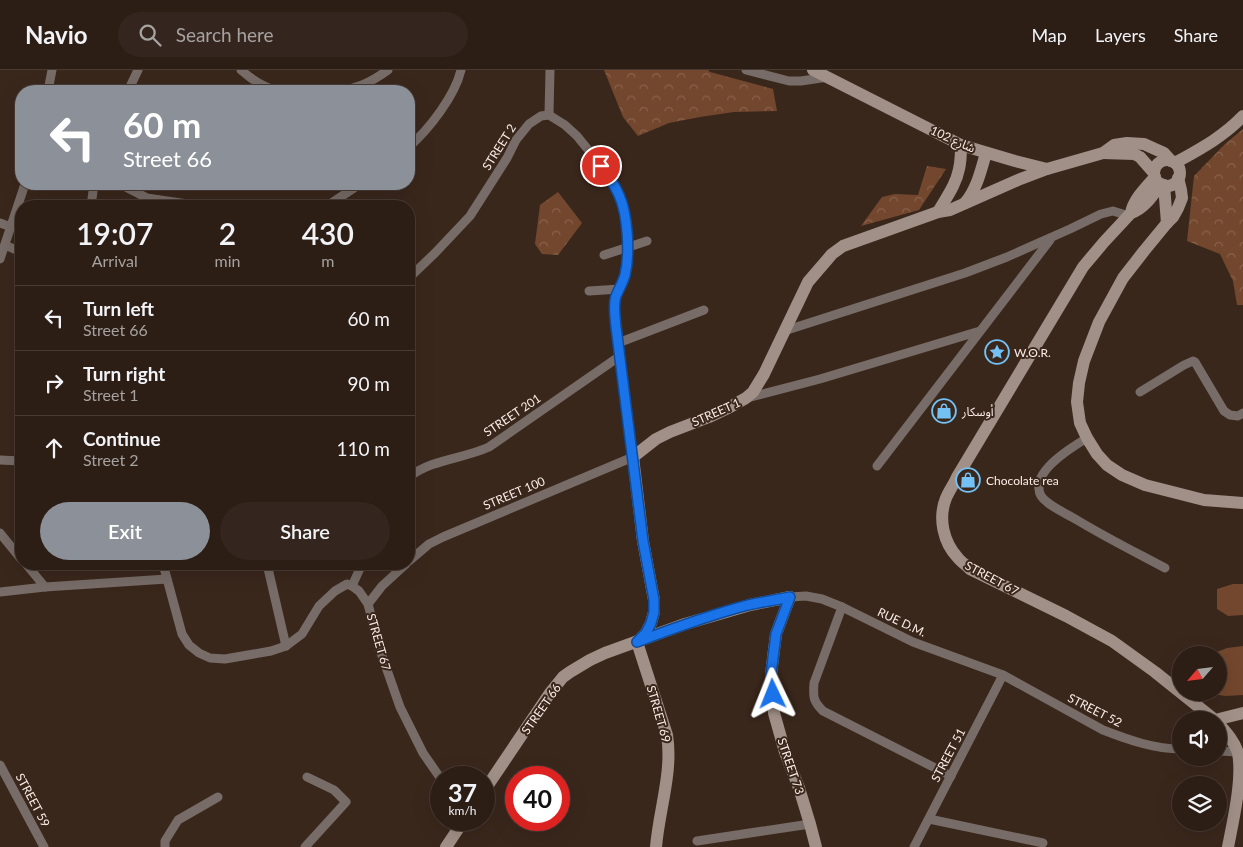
<!DOCTYPE html>
<html lang="en">
<head>
<meta charset="utf-8">
<style>
	body { margin:0; font-family:Lato,"Noto Sans Arabic",sans-serif; background:#34261e; color:#f1f3f6; height:100vh; display:flex; flex-direction:column; font-size:19px; white-space:nowrap }
	* { box-sizing:border-box; margin:0 }
	p { font-size:16px; color:#a6a2a0 }
	.icon { flex:none; width:28px; height:28px; fill:none; stroke:currentColor; stroke-width:2; stroke-linecap:round; stroke-linejoin:round }
	.map { position:relative; flex:1; overflow:hidden }
	.details { position:absolute; left:15px; top:130px; width:400px; height:370px; display:flex; flex-direction:column; background:#2c1d15; border-radius:20px; box-shadow:0 5px 20px #0002,0 0 0 1px #483b34 }
	.details>* { flex:none }
	.top-card { position:absolute; left:15px; top:15px; width:400px; height:105px; border-radius:20px; box-shadow:0 5px 20px #0002,0 0 0 1px #483b34; background:#8c9099; color:#fff; overflow:hidden }
	.needle { width:32px; rotate:242deg }
	.controls { position:absolute; left:1172px; top:576px; display:grid; gap:10px }
	.controls a { display:grid; place-items:center; width:55px; height:55px; border-radius:50%; background:#2c1d15; box-shadow:0 5px 20px #0002,0 0 0 1px #483b34; font-size:25px }
	.speed { position:absolute; left:430px; top:696px; display:flex; gap:10px; font-size:25px; font-weight:700; text-align:center }
	.speed>* { display:grid; place-content:center; width:65px; height:65px; border-radius:50%; background:#2c1d15; box-shadow:0 5px 20px #0002,0 0 0 1px #483b34; line-height:1 }
	.speed small { font-size:12px; font-weight:400 }
	.speed .limit { border:8px solid #d22; background:#fff; color:#111 }
	.pin { position:absolute; display:grid; place-items:center; width:42px; height:42px; color:#fff; margin:-21px; border:2px solid #fff; border-radius:50%; box-shadow:0 1px 5px #0007 }
	.me { position:absolute; width:55px; margin:-28px; rotate:358deg; stroke-linejoin:round; filter:drop-shadow(0 0 4px #0008) }
	.turn { display:flex; align-items:center; gap:18px; height:105px; padding:0 25px; font-size:22px }
	.turn .icon { width:65px; height:65px; stroke-width:2.5 }
	.turn b { display:block; font-size:35px; line-height:42px }
	.eta { display:flex; justify-content:space-evenly; align-items:center; height:85px; text-align:center }
	.eta b { font-size:30px; font-weight:600; line-height:35px }
	.primary-button { display:flex; gap:10px; margin-top:auto; padding:10px 25px }
	.primary-button a { flex:1; height:58px; border-radius:30px; background:#8c9099; color:#fff; font-size:20px; font-weight:600; line-height:58px; text-align:center }
	.primary-button a+a { background:#34261e; color:#f1f3f6 }
	ul { padding:0; list-style:none }
	li { display:flex; align-items:center; gap:15px; height:65px; padding:0 25px; border-top:1px solid #483b34 }
	li div { flex:1 }
	li b { display:block; font-size:19px }
	li em { font-style:normal }
	header { display:flex; align-items:center; gap:30px; box-sizing:border-box; height:70px; padding:0 25px; background:#2c1d15; border-bottom:1px solid #483b34 }
	header strong { font-size:24px }
	nav { display:flex; gap:28px; margin-inline-start:auto; font-size:18px }
	.search { width:350px; height:45px; background:#34261e; display:flex; align-items:center; gap:12px; box-sizing:border-box; padding:0 18px; border-radius:28px; color:#a6a2a0; font-size:19px }
	.map>svg:first-child { display:block }
</style>
</head>
<body>
<header>
<strong>Navio</strong>
<div class="search"><svg class="icon" aria-label="search" viewBox="0 0 24 24"><circle cx="10" cy="10" r="6"/><path d="M15 15l6 6"/></svg>Search here</div>
<nav><a>Map</a><a>Layers</a><a>Share</a></nav>
</header>
<div class="map">
<svg width="1243" height="777" viewBox="0 0 1243 777">
	<defs>
		<pattern id="forest-crowns" width="20" height="18" patternUnits="userSpaceOnUse" patternTransform="scale(1.25)"><rect width="20" height="18" fill="#73472d"/><path d="M2 6a3 3 0 1 1 6 0M12 15a3 3 0 1 1 6 0" fill="none" stroke="#88624b"/></pattern>
	</defs>
	<rect width="100%" height="100%" fill="#3a271c"/>
	<g fill="#73472d">
		<path d="M 1233,514 L 1243,514 L 1243,545 L 1228,546 L 1217,539 L 1217,519 Z"/>
		<path d="M 1243,576 L 1243,625 L 1226,626 L 1204,623 L 1219,622 L 1219,585 L 1209,585 L 1227,578 Z"/>
	</g>
	<g fill="url(#forest-crowns)">
		<path d="M 604,0 L 708,0 L 710,2 L 773,19 L 777,41 L 734,42 L 700,47 L 669,53 L 638,66 L 623,47 Z"/>
		<path d="M 1243,59 L 1243,235 L 1237,235 L 1233,211 L 1220,184 L 1187,171 L 1194,106 L 1225,74 Z"/>
		<path d="M 927,96 L 946,99 L 919,140 L 861,156 L 882,127 L 895,124 L 918,125 Z"/>
		<path d="M 558,122 L 582,153 L 558,185 L 542,184 L 535,174 L 540,135 Z"/>
	</g>
	<g fill="none" stroke-linecap="round" stroke-linejoin="round">
		<g stroke="#776c67" stroke-width="9">
			<path d="M 241,0 C 252,10 263,17 278,21"/>
			<path d="M 746,0 L 789,11 L 801,11 L 828,7"/>
			<path d="M 48,21 L 52,0"/>
			<path d="M 128,21 L 138,0"/>
			<path d="M 343,21 C 362,16 371,12 388,0"/>
			<path d="M 549,45 L 550,0"/>
			<path d="M 409,77 C 429,59 455,26 461,0"/>
			<path d="M 120,114 L 147,128 L 201,136"/>
			<path d="M 91,136 L 94,114"/>
			<path d="M 327,136 L 360,114"/>
			<path d="M 0,153 L 11,157"/>
			<path d="M 5,175 L 21,182"/>
			<path d="M 604,185 L 647,171"/>
			<path d="M 0,189 L 25,114"/>
			<path d="M 409,208 L 435,183 L 470,146 L 507,88 L 516,70 L 529,54 L 541,46 L 549,45 L 565,55 L 577,66 L 611,108 L 620,127 L 625,146 L 628,177 L 625,204 L 616,227 L 615,243 L 625,330 L 633,387 L 443,467 L 429,474 L 409,491"/>
			<path d="M 589,221 L 620,219"/>
			<path d="M 784,261 L 965,203 L 1007,187 L 1070,159 L 1101,144 L 1113,141 L 1129,146"/>
			<path d="M 618,273 L 704,240"/>
			<path d="M 1140,322 L 1184,295 L 1193,291 L 1195,292 L 1224,341 L 1230,345 L 1238,346 L 1243,343"/>
			<path d="M 747,328 L 820,309 L 980,261"/>
			<path d="M 1087,368 C 1072,377 1036,399 1039,419 C 1039,424 1043,429 1047,432 C 1055,439 1067,444 1077,450 C 1105,467 1135,482 1165,498"/>
			<path d="M 0,390 L 21,391"/>
			<path d="M 877,396 L 1050,170"/>
			<path d="M 409,407 C 432,389 463,389 489,377 L 620,286"/>
			<path d="M 0,463 L 21,489"/>
			<path d="M 26,494 L 45,517"/>
			<path d="M 163,494 L 182,564 L 189,575 L 199,583 L 210,588 L 225,589 L 271,581 L 286,576 L 302,564 L 319,536 L 335,521 L 347,514 L 352,516 L 359,521 L 368,534 L 380,580 L 400,637 L 423,683 L 441,709"/>
			<path d="M 267,494 L 286,576"/>
			<path d="M 352,516 L 362,494"/>
			<path d="M 0,522 L 45,517 L 167,509"/>
			<path d="M 790,527 L 806,526 L 822,529 L 842,537 L 913,572 L 1003,605 L 1103,660 C 1129,670 1154,679 1181,679"/>
			<path d="M 368,534 L 382,516 L 406,494"/>
			<path d="M 842,537 L 814,613 C 813,627 813,631 823,641 L 951,706"/>
			<path d="M 1219,681 L 1238,682 L 1243,684"/>
			<path d="M 0,695 L 44,777"/>
			<path d="M 929,749 L 1043,773"/>
			<path d="M 697,771 L 810,754"/>
			<path d="M 165,777 L 165,771 L 178,750 L 218,727"/>
			<path d="M 305,777 L 346,732 L 334,720 L 307,707"/>
			<path d="M 914,777 L 1003,605"/>
		</g>
		<g stroke="#a19087" stroke-width="12">
			<path d="M 813,0 L 961,75 L 1015,91 L 1047,99 L 1103,83 L 1114,75 L 1127,73 L 1144,74 L 1155,79 L 1164,83 L 1171,91"/>
			<path d="M 1103,83 L 1134,84 L 1140,87 L 1154,103"/>
			<circle cx="1167" cy="103" r="13"/>
			<path d="M 1175,93 C 1200,79 1223,67 1243,46"/>
			<path d="M 1178,108 L 1181,120 L 1182,128 L 1178,138 L 1173,147 L 1167,153 L 1144,181 L 1123,208 L 1099,252 L 1084,291 L 1079,313 L 1077,332 L 1080,353 L 1087,368 L 1097,384 L 1107,395 L 1122,405 L 1145,415 L 1204,430 L 1243,433"/>
			<path d="M 1161,114 C 1153,125 1144,139 1131,143 L 1104,172 L 1083,197 L 957,407 C 954,414 949,421 946,428 C 938,448 943,472 958,488 C 961,492 966,495 970,499 L 1066,546 L 1112,571 L 1155,602 L 1215,650 L 1243,643"/>
			<path d="M 1164,115 L 1167,153"/>
			<path d="M 965,133 C 977,119 981,100 986,83"/>
			<path d="M 938,142 C 946,128 956,115 959,99 C 961,91 961,83 961,75"/>
			<path d="M 1131,143 C 1133,130 1146,117 1155,107"/>
			<path d="M 790,527 L 776,564 L 771,604 L 774,643 L 785,682 L 799,718 L 810,754 L 816,777"/>
			<path d="M 1219,654 C 1226,662 1235,672 1238,683 C 1243,709 1233,751 1228,777"/>
			<path d="M 484,721 L 550,623 L 563,607 L 570,602 L 590,590 L 605,583 L 685,554 L 750,535 L 790,527"/>
			<path d="M 446,777 L 464,750"/>
			<path d="M 656,777 C 659,740 673,702 667,665 L 637,572 L 646,563 L 651,553 L 654,542 L 654,530 L 643,471 L 633,387 L 656,369 L 670,362 L 709,347 L 730,337 L 746,328 L 753,322 L 764,304 L 808,212 L 832,184 L 843,176 L 938,142 L 950,140 L 1018,110 L 1047,99"/>
		</g>
	</g>
	<g fill="none" stroke-linecap="round" stroke-linejoin="round">
		<g stroke="#114b97" stroke-width="12">
			<path id="route" d="M 601,96 C 608,105 614,114 619,125 C 628,145 630,184 625,205 C 623,212 619,219 616,226 C 613,235 615,247 616,257 L 643,471 L 654,530 L 654,542 L 651,553 L 646,563 L 637,572 C 674,558 710,545 748,535 C 761,532 776,530 790,527 L 776,564 L 771,604 L 773,624"/>
		</g>
		<use href="#route" stroke="#1a73e8" stroke-width="9"/>
	</g>
	<defs>
		<g id="sight-ring" transform="scale(1.25)"><circle r="9.5" fill="#3a271c" stroke="#73c1f5" stroke-width="1.5"/><path d="M0-6L1.8-2.2L6-1.7L2.9 1.2L3.7 5.4L0 3.3L-3.7 5.4L-2.9 1.2L-6-1.7L-1.8-2.2Z" fill="#73c1f5"/></g>
		<g id="shop-ring" transform="scale(1.25)"><circle r="9.5" fill="#3a271c" stroke="#73c1f5" stroke-width="1.5"/><path d="M-5-2.5h2.3a2.7 3.5 0 0 1 5.4 0H5L5.5 6h-11ZM-1.5-2.5h3a1.5 2.3 0 0 0-3 0Z" fill="#73c1f5"/></g>
	</defs>
	<g fill-rule="evenodd">
		<use href="#sight-ring" x="997" y="282"/>
		<use href="#shop-ring" x="944" y="341"/>
		<use href="#shop-ring" x="968" y="410"/>
	</g>
	<g text-anchor="middle" dominant-baseline="central" stroke-width="4" stroke-linejoin="round" paint-order="stroke">
		<g font-size="12" fill="#faede6" stroke="#3a271c">
			<text transform="translate(953 69) rotate(24)">شارع 102</text>
			<text transform="translate(499 77) rotate(-58)">STREET 2</text>
			<text transform="translate(716 342) rotate(-24)">STREET 1</text>
			<text transform="translate(512 345) rotate(-34)">STREET 201</text>
			<text transform="translate(514 423) rotate(-23)">STREET 100</text>
			<text transform="translate(992 508) rotate(28)">STREET 67</text>
			<text transform="translate(902 552) rotate(25)">RUE D.M.</text>
			<text transform="translate(379 572) rotate(74)">STREET 67</text>
			<text transform="translate(541 639) rotate(-55)">STREET 66</text>
			<text transform="translate(1095 640) rotate(27)">STREET 52</text>
			<text transform="translate(659 644) rotate(74)">STREET 69</text>
			<text transform="translate(948 685) rotate(-62)">STREET 51</text>
			<text transform="translate(791 696) rotate(71)">STREET 73</text>
			<text transform="translate(33 730) rotate(62)">STREET 59</text>
		</g>
		<g font-size="12" fill="#faede6" stroke="#3a271c" text-anchor="start">
			<text x="1014" y="282">W.O.R.</text>
			<text x="962" y="341">أوسكار</text>
			<text x="986" y="410">Chocolate rea</text>
		</g>
	</g>
</svg>
<div class="controls">
<a><svg class="needle" viewBox="-14 -14 28 28"><path d="M0-13l5 13h-10z" fill="#e53935"/><path d="M0 13l5-13h-10z" fill="#a6a2a0"/></svg></a>
<a><svg class="icon" aria-label="sound" viewBox="0 0 24 24"><path d="M4 9h4l5-4v14l-5-4H4zM17 9q2 3 0 6"/></svg></a>
<a><svg class="icon" aria-label="layers" viewBox="0 0 24 24"><path d="M12 4l9 5-9 5-9-5zM3 14l9 5 9-5"/></svg></a>
</div>
<div class="speed"><div>37<small>km/h</small></div><div class="limit">40</div></div>
<div class="pin" style="left:601px;top:96px;background:#d93025"><svg class="icon" aria-label="arrive" viewBox="0 0 24 24"><path d="M6 21V4h12l-3 4 3 4H6"/></svg></div>
<svg class="me" style="left:773px;top:624px" viewBox="-20 -20 40 40"><path d="M0-17L14 15 0 8-14 15z" fill="#1a73e8" stroke="#fff" stroke-width="4"/></svg>
<div class="top-card">
<div class="turn"><svg class="icon" aria-label="left" viewBox="0 0 24 24"><path d="M17 20v-9H6M10 6l-5 5 5 5"/></svg><div><b>60 m</b>Street 66</div></div>
</div>
<section class="details">
<div class="eta">
<div><b>19:07</b><p>Arrival</p></div>
<div><b>2</b><p>min</p></div>
<div><b>430</b><p>m</p></div>
</div>
<ul>
<li><svg class="icon" aria-label="left" viewBox="0 0 24 24"><path d="M17 20v-9H6M10 6l-5 5 5 5"/></svg><div><b>Turn left</b><p>Street 66</p></div><em>60 m</em></li>
<li><svg class="icon" aria-label="right" viewBox="0 0 24 24"><path d="M7 20v-9h11M14 6l5 5-5 5"/></svg><div><b>Turn right</b><p>Street 1</p></div><em>90 m</em></li>
<li><svg class="icon" aria-label="ahead" viewBox="0 0 24 24"><path d="M12 20V5M6 11l6-6 6 6"/></svg><div><b>Continue</b><p>Street 2</p></div><em>110 m</em></li>
</ul>
<div class="primary-button"><a>Exit</a><a>Share</a></div>
</section>
</div>
</body>
</html>
